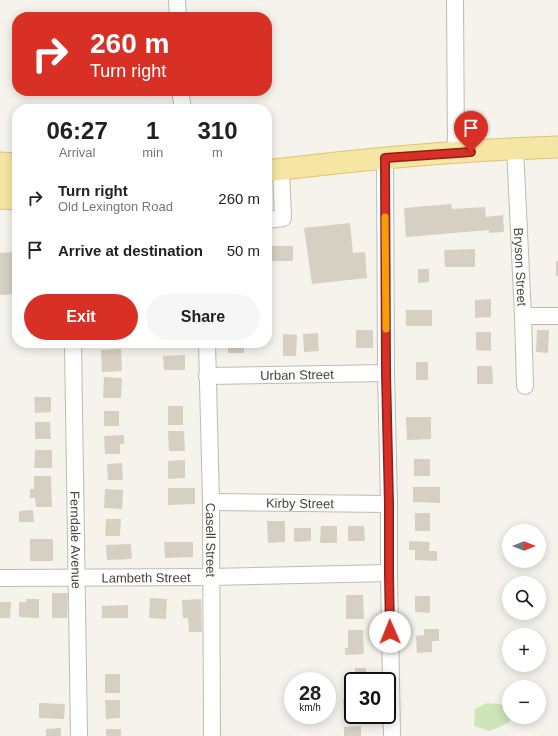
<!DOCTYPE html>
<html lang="en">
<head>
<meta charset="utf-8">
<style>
	body { margin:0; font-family:Helvetica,sans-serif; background:#f6f6f6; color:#222; height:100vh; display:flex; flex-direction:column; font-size:15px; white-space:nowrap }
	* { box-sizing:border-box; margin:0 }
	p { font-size:13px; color:#767676 }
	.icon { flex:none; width:22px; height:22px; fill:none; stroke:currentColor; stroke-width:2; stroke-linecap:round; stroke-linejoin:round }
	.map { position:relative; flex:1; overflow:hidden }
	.drawer { position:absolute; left:12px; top:104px; width:260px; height:244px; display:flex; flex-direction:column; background:#fff; border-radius:16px; box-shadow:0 2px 10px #0003 }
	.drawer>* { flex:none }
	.guide { position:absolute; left:12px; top:12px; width:260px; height:84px; border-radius:16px; box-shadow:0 2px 10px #0003; background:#d93025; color:#fff; overflow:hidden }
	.needle { width:26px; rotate:90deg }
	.controls { position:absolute; left:502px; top:524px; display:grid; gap:8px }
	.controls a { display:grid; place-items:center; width:44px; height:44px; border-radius:50%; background:#fff; box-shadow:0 2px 10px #0003; font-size:20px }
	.speed { position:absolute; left:284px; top:672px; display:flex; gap:8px; font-size:20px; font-weight:700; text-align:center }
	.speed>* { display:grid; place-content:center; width:52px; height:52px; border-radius:50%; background:#fff; box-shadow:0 2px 10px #0003; line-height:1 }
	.speed small { font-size:10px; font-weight:400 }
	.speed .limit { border:2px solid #111; border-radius:6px; background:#fff; color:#111 }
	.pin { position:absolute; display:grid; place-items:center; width:34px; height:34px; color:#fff; margin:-41px -17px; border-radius:50% 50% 50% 0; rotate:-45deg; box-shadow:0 0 4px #0007 }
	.pin .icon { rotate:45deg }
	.me { position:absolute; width:44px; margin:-22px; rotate:359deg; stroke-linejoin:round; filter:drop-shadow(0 0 3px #0008) }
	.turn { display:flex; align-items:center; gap:14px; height:84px; padding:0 12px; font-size:18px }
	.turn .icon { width:52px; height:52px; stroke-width:2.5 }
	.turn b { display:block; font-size:28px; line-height:34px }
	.eta { display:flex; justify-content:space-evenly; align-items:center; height:68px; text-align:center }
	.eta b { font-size:24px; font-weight:800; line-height:28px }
	.primary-button { display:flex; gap:8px; margin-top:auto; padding:8px 12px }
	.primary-button a { flex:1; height:46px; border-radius:24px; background:#d93025; color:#fff; font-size:16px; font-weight:800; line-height:46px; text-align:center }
	.primary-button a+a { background:#f6f6f6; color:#222 }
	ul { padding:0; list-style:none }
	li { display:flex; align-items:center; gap:12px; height:52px; padding:0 12px }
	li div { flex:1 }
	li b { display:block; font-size:15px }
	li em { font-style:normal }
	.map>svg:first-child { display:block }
</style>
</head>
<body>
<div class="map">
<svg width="558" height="736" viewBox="0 0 558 736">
	<rect width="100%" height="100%" fill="#f5f3ec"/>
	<path fill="#cde5b9" d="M 487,703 L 509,705 L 510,722 L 490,731 L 474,726 L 475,709 Z"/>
	<g fill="#d5d0c2">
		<path d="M 451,204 L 452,209 L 485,207 L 486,217 L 503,215 L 504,232 L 489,233 L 489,230 L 406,237 L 404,208 Z"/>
		<path d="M 350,223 L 353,253 L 365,252 L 367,278 L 312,284 L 304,228 Z"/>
		<rect x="267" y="246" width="26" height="15"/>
		<path d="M 475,249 L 475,267 L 445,267 L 444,250 Z"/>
		<path d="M 17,252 L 17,294 L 0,295 L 0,253 Z"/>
		<rect x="556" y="261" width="2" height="15"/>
		<path d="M 418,269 L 429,269 L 429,282 L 418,283 Z"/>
		<path d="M 491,299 L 491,317 L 475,318 L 475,300 Z"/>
		<rect x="406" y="310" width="26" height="16"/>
		<rect x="356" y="330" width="17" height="18"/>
		<path d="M 537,330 L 549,330 L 548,353 L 536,352 Z"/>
		<path d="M 476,332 L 491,332 L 491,351 L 476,350 Z"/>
		<path d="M 318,333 L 319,351 L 304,352 L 303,334 Z"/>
		<path d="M 283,334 L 297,335 L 296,356 L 283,356 Z"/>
		<rect x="228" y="343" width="16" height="10"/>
		<path d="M 121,349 L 122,371 L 102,372 L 101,350 Z"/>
		<path d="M 185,355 L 185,370 L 164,370 L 163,356 Z"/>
		<rect x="416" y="362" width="12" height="18"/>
		<path d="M 477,366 L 492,366 L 493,384 L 477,384 Z"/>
		<path d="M 104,377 L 122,378 L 121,398 L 103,398 Z"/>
		<path d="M 34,397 L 51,397 L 51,412 L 35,413 Z"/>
		<rect x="168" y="406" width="15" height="19"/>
		<rect x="104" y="411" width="15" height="15"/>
		<path d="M 406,417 L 431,417 L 431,439 L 407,440 Z"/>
		<path d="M 35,422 L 50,422 L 51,439 L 35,439 Z"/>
		<path d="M 168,431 L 184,431 L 185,451 L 169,451 Z"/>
		<path d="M 124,435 L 124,444 L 120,444 L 120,454 L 105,454 L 104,436 Z"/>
		<path d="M 35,450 L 52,450 L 52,468 L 34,468 Z"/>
		<rect x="414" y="459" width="16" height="17"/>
		<path d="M 185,460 L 185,478 L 168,479 L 168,461 Z"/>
		<path d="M 122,463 L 123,480 L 108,480 L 107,464 Z"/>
		<path d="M 34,476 L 51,476 L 52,507 L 36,507 L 35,498 L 30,498 L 30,489 L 34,489 Z"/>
		<path d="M 413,487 L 440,487 L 440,503 L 413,502 Z"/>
		<path d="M 168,488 L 195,488 L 195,504 L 168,505 Z"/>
		<path d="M 105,489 L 123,490 L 122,509 L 104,508 Z"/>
		<path d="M 33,510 L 34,522 L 19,522 L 19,511 Z"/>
		<rect x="415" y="513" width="15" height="18"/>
		<path d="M 106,519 L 121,519 L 120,536 L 105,536 Z"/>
		<path d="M 267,521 L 285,521 L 285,542 L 268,543 Z"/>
		<path d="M 321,526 L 337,526 L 337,543 L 320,543 Z"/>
		<path d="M 348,526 L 364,526 L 365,541 L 348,541 Z"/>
		<path d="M 294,528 L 311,528 L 311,541 L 294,542 Z"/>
		<rect x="30" y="539" width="23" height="22"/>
		<path d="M 409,541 L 430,542 L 429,551 L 437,551 L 437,561 L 415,560 L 415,550 L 409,550 Z"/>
		<path d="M 164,542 L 193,542 L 193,557 L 165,558 Z"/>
		<path d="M 131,544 L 132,559 L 107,560 L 106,545 Z"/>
		<path d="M 52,593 L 68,593 L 67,618 L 52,618 Z"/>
		<path d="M 346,595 L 363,595 L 364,619 L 346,619 Z"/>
		<path d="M 415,596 L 430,596 L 430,613 L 415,612 Z"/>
		<path d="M 150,598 L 167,599 L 166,619 L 149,618 Z"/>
		<path d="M 26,599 L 39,599 L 39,618 L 19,617 L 19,602 L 26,602 Z"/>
		<path d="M 201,599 L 202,632 L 189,632 L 188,618 L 183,618 L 182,600 Z"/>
		<path d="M 0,602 L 11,602 L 10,618 L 0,618 Z"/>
		<path d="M 128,605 L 128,618 L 102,618 L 102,606 Z"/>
		<path d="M 424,629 L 439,629 L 439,641 L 432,641 L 432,652 L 417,653 L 416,636 L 424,635 Z"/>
		<path d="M 348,630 L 363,630 L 364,654 L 345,655 L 345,648 L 348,648 Z"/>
		<rect x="355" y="668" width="11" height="13"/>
		<rect x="105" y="674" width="15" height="19"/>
		<path d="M 343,699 L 353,699 L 353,716 L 344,717 Z"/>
		<path d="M 105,700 L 120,700 L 120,718 L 106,719 Z"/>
		<path d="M 39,703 L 65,704 L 64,719 L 39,718 Z"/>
		<path d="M 361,726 L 361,736 L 344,736 L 344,727 Z"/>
		<path d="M 61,728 L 61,736 L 46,736 L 46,729 Z"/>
		<rect x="106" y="729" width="15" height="7"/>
	</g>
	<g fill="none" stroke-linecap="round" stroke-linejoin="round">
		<g stroke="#bfbbaf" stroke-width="18">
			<g id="minor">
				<path d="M 177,0 L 178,17"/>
				<path d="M 455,0 L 456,153"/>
				<path d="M 180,91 L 183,109"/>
				<path id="s1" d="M 515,148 L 523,316 L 525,386"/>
				<path d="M 385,158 L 386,373 L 389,504 L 389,573 L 392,736"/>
				<path d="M 267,220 L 283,218 L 281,169"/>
				<path d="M 523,316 L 558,316"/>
				<path id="s2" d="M 73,343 L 79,736"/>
				<path id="s3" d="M 207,343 L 211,502 L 212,736"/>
				<path id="s4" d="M 207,376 L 386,373"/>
				<path id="s5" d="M 211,502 L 389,504"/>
				<path id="s6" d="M 0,578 L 211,577 L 389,573"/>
			</g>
		</g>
		<g stroke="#dac575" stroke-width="23">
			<g id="major">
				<path d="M 0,163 L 17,164"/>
				<path d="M 267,171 C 363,159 461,150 558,147"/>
				<path d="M 0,182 L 17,176"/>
				<path d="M 0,198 L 17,199"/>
			</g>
		</g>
		<use href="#minor" stroke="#fff" stroke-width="16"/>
		<use href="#major" stroke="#f5e6a4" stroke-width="21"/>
	</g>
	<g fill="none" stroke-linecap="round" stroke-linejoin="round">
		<g stroke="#8d1f18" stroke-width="10">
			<path id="route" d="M 390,632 L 389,573 L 389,504 L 386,373 L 385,158 L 471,152"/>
		</g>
		<use href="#route" stroke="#d93025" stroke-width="7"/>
		<path stroke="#f59e0b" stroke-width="7" d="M 385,217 L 386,329"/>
	</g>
	<g text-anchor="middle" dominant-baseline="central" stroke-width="3" stroke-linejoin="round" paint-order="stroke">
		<g font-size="13" fill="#49443a" stroke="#fff">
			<text stroke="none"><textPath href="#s1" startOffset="119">Bryson Street</textPath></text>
			<text stroke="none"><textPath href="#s4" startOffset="90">Urban Street</textPath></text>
			<text stroke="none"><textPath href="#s5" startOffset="89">Kirby Street</textPath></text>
			<text stroke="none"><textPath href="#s3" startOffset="197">Casell Street</textPath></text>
			<text stroke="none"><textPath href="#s2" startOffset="197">Ferndale Avenue</textPath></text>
			<text stroke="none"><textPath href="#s6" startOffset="146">Lambeth Street</textPath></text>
		</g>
	</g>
</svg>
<div class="controls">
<a><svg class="needle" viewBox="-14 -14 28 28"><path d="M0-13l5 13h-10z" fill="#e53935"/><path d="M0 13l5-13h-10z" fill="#767676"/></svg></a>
<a><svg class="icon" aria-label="search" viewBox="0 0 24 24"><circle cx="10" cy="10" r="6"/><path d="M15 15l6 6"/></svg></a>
<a>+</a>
<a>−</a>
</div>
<div class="speed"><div>28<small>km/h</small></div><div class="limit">30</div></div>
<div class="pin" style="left:471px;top:152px;background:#d93025"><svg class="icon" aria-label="arrive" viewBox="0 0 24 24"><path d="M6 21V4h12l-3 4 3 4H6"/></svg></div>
<svg class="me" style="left:390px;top:632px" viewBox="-20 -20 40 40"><circle r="19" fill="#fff"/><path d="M0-13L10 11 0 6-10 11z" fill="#d93025"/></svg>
<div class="guide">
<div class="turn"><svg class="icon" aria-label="right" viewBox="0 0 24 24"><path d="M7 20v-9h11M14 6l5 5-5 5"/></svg><div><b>260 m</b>Turn right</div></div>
</div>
<section class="drawer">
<div class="eta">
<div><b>06:27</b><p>Arrival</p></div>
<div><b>1</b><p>min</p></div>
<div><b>310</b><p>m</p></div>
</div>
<ul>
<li><svg class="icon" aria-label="right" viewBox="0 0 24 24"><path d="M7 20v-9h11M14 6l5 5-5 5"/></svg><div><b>Turn right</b><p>Old Lexington Road</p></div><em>260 m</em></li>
<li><svg class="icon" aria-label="arrive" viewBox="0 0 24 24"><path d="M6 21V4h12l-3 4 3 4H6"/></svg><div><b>Arrive at destination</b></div><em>50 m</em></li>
</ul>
<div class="primary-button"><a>Exit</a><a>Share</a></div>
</section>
</div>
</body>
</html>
